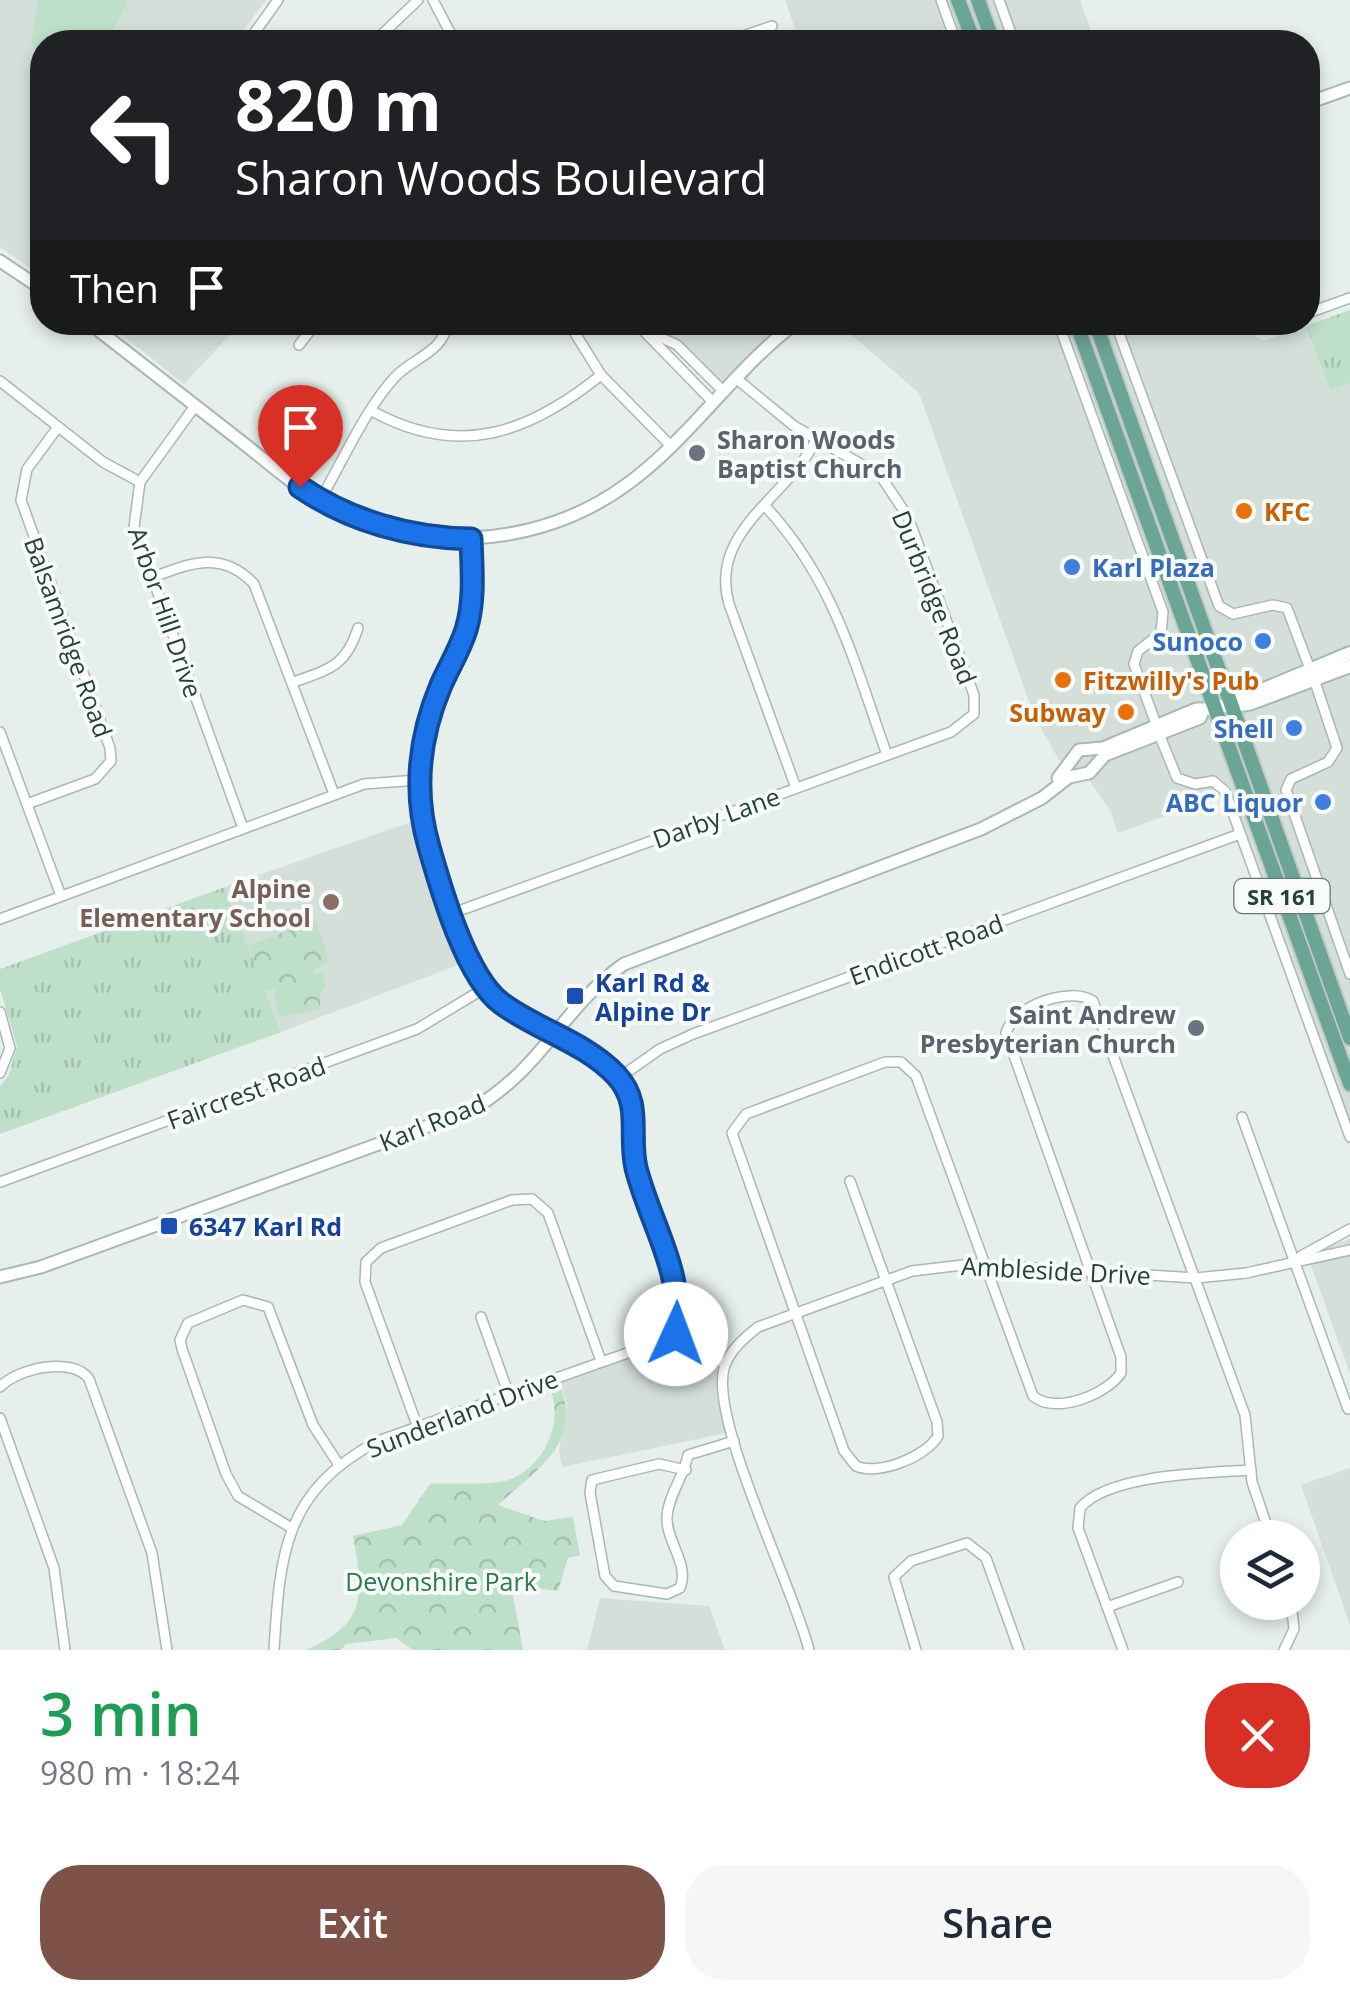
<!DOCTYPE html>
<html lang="en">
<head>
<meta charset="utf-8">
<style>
	body { margin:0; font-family:"Open Sans",sans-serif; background:#f6f6f7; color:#1f2937; height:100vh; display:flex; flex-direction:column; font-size:38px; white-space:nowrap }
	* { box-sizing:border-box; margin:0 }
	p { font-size:32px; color:#747a83 }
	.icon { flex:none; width:55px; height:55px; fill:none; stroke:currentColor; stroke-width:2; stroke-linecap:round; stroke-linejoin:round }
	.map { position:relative; height:1650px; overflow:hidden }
	.drawer { display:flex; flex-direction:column; background:#fff; flex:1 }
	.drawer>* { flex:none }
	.guide { position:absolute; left:30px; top:30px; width:1290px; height:305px; border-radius:40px; box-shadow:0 5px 15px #0003; background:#202124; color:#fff; overflow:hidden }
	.tools { position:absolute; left:1220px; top:1520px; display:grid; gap:20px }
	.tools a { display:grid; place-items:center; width:100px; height:100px; border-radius:50%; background:#fff; box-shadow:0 5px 15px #0003; font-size:50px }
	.pin { position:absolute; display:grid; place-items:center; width:85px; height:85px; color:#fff; margin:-102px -42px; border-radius:50% 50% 50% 0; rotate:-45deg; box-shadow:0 0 10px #0007 }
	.pin .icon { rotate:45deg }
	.me { position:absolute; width:110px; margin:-55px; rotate:2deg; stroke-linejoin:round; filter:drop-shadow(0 0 8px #0008) }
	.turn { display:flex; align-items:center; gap:35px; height:210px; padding:0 40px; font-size:45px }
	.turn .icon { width:130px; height:130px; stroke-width:2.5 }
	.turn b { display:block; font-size:70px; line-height:85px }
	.then { display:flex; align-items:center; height:95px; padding:0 40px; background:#0003; gap:20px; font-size:38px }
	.round { display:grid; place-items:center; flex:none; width:105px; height:105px; border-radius:40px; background:#f6f6f7 }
	.overview { display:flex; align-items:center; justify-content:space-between; height:170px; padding:0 40px }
	h1 { font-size:60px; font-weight:600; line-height:75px; color:#1e9e55 }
	.action { display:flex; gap:20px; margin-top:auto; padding:20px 40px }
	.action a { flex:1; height:115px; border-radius:40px; background:#7f5249; color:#fff; font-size:40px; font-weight:600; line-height:115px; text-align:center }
	.action a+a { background:#f6f6f7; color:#1f2937 }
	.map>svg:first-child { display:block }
</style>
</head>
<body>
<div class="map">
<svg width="1350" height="1650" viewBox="0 0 1350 1650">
	<defs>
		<pattern id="grass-tufts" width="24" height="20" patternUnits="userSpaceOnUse" patternTransform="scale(2.5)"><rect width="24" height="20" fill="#bfe0c8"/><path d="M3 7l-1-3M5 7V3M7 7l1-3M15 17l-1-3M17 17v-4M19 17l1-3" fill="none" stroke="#a4c1ad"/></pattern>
		<pattern id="park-crowns" width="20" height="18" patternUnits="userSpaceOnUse" patternTransform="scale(2.5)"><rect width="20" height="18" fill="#bfe0c8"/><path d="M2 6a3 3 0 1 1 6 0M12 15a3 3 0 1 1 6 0" fill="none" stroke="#a4c1ad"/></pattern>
	</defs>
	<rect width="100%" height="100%" fill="#e6efeb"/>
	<g fill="#d4dfda">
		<path d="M 0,0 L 266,0 L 234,42 L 42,42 L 42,276 L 0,247 Z"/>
		<path d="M 785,0 L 1080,0 L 1095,42 L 800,42 Z"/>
		<path d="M 656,322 L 801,323 L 750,371 L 749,379 L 719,394 Z"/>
		<path d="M 1247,322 L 1250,332 L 1263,341 L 1306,326 L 1330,389 L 1350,383 L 1350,1132 L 1225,794 L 1118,833 L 1111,812 L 1080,767 L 1067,774 L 1035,718 L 919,393 L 838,323 Z"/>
		<path d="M 107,323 L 241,323 L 184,384 Z"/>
		<path d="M 416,820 L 466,962 L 281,1032 L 225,887 Z"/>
		<path d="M 1350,1239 L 1350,1374 L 1307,1254 Z"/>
		<path d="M 679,1345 L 721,1356 L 717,1398 L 727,1433 L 562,1467 L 559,1451 L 567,1404 L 558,1376 L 635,1348 Z"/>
		<path d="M 1350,1468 L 1350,1625 L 1301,1485 Z"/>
		<path d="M 600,1598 L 709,1606 L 725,1650 L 587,1650 Z"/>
	</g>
	<g fill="url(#grass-tufts)">
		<path d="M 1350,310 L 1350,383 L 1330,390 L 1306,326 Z"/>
		<path d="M 225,887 L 281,1032 L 0,1134 L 0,1086 L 9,1075 L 17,1046 L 0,989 L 0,969 Z"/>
	</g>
	<g fill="url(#park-crowns)">
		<path d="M 316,921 L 330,962 L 313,971 L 315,975 L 322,972 L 326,984 L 320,993 L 320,1009 L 284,1017 L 276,1011 L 275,989 L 265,992 L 248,945 Z"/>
		<path d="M 561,1388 C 582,1446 534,1471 498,1505 L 544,1521 L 573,1517 L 580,1555 L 568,1558 L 558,1591 L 511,1585 L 523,1650 L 413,1650 L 396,1638 L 347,1644 L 340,1650 L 306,1650 C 367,1623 364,1596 353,1536 L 402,1525 L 430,1484 C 450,1483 495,1486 511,1479 C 544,1466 563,1424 551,1392 Z"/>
	</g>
	<path fill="#bfe0c8" d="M 38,0 L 124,0 L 128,1 L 107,42 L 42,42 L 42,60 L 31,42 Z"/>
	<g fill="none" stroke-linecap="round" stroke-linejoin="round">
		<g stroke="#a8b8b2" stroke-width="12">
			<g id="minor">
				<path d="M 433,0 L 455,42"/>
				<path d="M 941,0 L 956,42"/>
				<path d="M 999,0 L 1014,42"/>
				<path d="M 248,42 L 278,0"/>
				<path d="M 374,42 L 418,0"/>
				<path d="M 702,42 L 707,42"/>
				<path d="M 726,42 L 772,26"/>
				<path d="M 1308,313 L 1350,298"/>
				<path d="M 568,322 L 601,375 L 671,446"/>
				<path d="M 635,322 L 713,402"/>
				<path d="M 1058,322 L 1163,612 L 1161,633 L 1138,651 L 1134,664 L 1156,724"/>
				<path d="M 1115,322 L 1219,606 L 1233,614 L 1273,605 L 1287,608 L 1310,669"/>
				<path d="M 1259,322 L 1268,327 L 1281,322"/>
				<path d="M 645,330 L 677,345 L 724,392"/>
				<path d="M 299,345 L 317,322"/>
				<path d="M 0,381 L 103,462 L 140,482"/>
				<path d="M 195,406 L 140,482 L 134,527 L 243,828"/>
				<path d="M 372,411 C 459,459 529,433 601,375"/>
				<path d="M 320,500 C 343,461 364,411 395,377 C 414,357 443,353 448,322"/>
				<path d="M 765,506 C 834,580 854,662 887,755"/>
				<path d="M 471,539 L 472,596 L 466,630 L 425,732 L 418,780 L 429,848 L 485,988 L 519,1014 L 598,1059 L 619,1078 L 632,1100 L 636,1167 L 676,1278 L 679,1303 L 674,1345"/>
				<path d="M 151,578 C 190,563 222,550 254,584 L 334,794"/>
				<path d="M 1314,679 L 1337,748 L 1328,762 L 1291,779 L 1286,790 L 1350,974"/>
				<path d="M 294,682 C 330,669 346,666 358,628"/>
				<path d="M 0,732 L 61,896"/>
				<path d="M 1159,734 L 1177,778 L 1195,784 L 1213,781 L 1225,791 L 1350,1137"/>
				<path d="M 796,788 L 729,604 C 708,530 789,497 817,438"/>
				<path d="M 27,804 L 95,779 L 111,761 L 110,748 L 21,500 L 27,469 L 58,427"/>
				<path d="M 453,913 L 951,732 L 974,714 L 974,695 L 908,517 L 880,475 L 794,426 L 738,380"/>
				<path d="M 0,919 L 364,784 L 418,780"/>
				<path d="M 0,1012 L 10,1048 L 0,1073"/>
				<path d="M 619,1078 L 660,1049 L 693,1034 L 1240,834"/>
				<path d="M 1242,1117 L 1348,1409"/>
				<path d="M 850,1181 L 937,1422 L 938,1436 C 926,1457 878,1476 856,1466 L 844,1451 L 732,1133 L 746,1114 L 885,1062 L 901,1062 L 916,1076 L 1033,1396 C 1055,1415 1106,1395 1121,1373 L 1121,1357 L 1006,1033 C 1014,1006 1069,986 1093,1001 L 1245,1415 L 1252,1482 L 1271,1538"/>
				<path d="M 0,1182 L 417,1029 L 485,988"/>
				<path d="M 1301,1256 L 1350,1229"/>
				<path d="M 481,1317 L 509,1395"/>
				<path d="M 0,1387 C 18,1368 73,1356 89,1379 L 152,1553 L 167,1650"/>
				<path d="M 0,1418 L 54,1568 L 65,1650"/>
				<path d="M 418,1428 L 365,1282 L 366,1262 L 381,1248 L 512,1200 L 532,1199 L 548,1213 L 601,1361"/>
				<path d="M 686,1470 L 659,1464 L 592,1480 L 590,1493 L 605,1576 L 614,1586 L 667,1594 L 680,1588 C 690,1564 666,1542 667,1517 C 668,1496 684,1476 688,1455 L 734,1441"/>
				<path d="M 290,1527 L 238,1496 L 226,1474 L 182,1349 L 180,1340 L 188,1323 L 243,1300 L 268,1307 L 313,1425 L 339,1465"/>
				<path d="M 1107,1607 L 1178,1582"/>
				<path d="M 274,1650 C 280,1553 284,1491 378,1441 L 636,1350 L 674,1345 L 725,1363"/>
				<path d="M 809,1650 C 793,1586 710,1422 724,1368 C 729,1351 744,1338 758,1327 L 912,1271 L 971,1264 L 1196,1278 L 1246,1273 L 1350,1250"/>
				<path d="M 916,1650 L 894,1577 L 911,1561 L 967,1543 L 986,1558 L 1019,1650"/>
				<path d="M 1123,1650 L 1078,1528 L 1080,1508 C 1108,1474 1208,1473 1251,1470"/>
				<path d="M 1284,1650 L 1294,1629 L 1291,1602"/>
			</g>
		</g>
		<g stroke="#a8b8b2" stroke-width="15">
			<g id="tertiary">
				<path d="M 1308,103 L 1350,88"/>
				<path d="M 0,261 L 42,289"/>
				<path d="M 88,322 C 138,361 188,400 238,439 C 264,459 289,482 317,499 C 412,556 537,550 626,485 C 690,439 734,369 797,322"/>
				<path d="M 1058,778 L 1079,750 L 1103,748 L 1196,709 L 1210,709"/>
				<path d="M 0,1277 L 41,1267 L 469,1111 C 543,1070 560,1009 624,964 L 981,829 L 1042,798 L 1069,777 L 1089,773 L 1105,755 L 1200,718 L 1203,711"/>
			</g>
		</g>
		<g stroke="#a4bbb3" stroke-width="16">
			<g id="secondary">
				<path d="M 1231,703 L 1350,653"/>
				<path d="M 1214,707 L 1249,704 L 1350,666"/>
			</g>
		</g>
		<g stroke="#c2cac8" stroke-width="18">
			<g id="primary">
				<path d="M 958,0 L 974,42"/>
				<path d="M 978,0 L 993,42"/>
				<path d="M 1076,322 L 1350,1084"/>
				<path d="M 1095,322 L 1350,1038"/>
			</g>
		</g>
		<use href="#minor" stroke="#fff" stroke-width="9"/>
		<use href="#tertiary" stroke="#fff" stroke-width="11"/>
		<use href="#secondary" stroke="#fff" stroke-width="12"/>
		<use href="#primary" stroke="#6aa596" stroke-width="14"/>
	</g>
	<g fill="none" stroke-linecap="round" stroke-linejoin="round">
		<g stroke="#114b97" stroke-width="25">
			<path id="route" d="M 300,487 C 350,521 410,538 471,539 C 472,569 475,601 466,630 C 460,649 449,667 441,685 C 419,737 413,792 429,847 C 441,889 466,977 501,1003 C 537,1030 585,1042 616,1075 C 643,1104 628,1133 636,1168 C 652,1229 683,1268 676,1334"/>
		</g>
		<use href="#route" stroke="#1a73e8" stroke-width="18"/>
	</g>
	<g fill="#6b7280" stroke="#f7fbf9" stroke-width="4">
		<circle cx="697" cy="453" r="10"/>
		<circle cx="1196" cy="1028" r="10"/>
	</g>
	<g fill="#e8710a" stroke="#f7fbf9" stroke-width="4">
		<circle cx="1244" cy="511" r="10"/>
		<circle cx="1063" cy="680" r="10"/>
		<circle cx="1126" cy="712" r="10"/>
	</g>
	<g fill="#3f7fe0" stroke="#f7fbf9" stroke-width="4">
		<circle cx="1072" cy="567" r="10"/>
		<circle cx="1263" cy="641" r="10"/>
		<circle cx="1294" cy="728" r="10"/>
		<circle cx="1323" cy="802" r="10"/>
	</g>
	<circle fill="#8d6e63" stroke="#f7fbf9" stroke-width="4" cx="331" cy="902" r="10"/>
	<g fill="#1a4fb4" stroke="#f7fbf9" stroke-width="4">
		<rect x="565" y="986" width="20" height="20" rx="5"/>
		<rect x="159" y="1216" width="20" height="20" rx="5"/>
	</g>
	<g text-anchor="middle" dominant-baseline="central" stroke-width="8" stroke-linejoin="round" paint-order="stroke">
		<rect fill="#f7fbf9" stroke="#637a73" stroke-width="2.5" x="1234.5" y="879" width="95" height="34" rx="8"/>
		<g font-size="22" font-weight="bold" fill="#24423a">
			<text x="1282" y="896">SR 161</text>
		</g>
		<g font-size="25" font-weight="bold" fill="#5b616d" stroke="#f7fbf9" text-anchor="start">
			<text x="717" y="439">Sharon Woods<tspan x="717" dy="29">Baptist Church</tspan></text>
			<text x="1176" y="1014" text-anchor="end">Saint Andrew<tspan x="1176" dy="29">Presbyterian Church</tspan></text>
		</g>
		<g font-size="25" font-weight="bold" fill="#c56008" stroke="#f7fbf9" text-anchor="start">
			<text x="1264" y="511">KFC</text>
			<text x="1083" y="680">Fitzwilly's Pub</text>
			<text x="1106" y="712" text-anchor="end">Subway</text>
		</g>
		<g font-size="25" font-weight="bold" fill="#366cbe" stroke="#f7fbf9" text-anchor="end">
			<text x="1092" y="567" text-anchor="start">Karl Plaza</text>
			<text x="1243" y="641">Sunoco</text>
			<text x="1274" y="728">Shell</text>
			<text x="1303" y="802">ABC Liquor</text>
		</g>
		<g font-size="25" fill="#24423a" stroke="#f7fbf9">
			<text transform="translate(935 597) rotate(68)">Durbridge Road</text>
			<text transform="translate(166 612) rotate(71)">Arbor Hill Drive</text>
			<text transform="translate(69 637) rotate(70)">Balsamridge Road</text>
			<text transform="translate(716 817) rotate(-20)">Darby Lane</text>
			<text transform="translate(926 949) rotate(-20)">Endicott Road</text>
			<text transform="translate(246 1092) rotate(-20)">Faircrest Road</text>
			<text transform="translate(432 1122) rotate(-22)">Karl Road</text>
			<text transform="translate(1056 1270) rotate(3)">Ambleside Drive</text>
			<text transform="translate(462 1413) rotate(-21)">Sunderland Drive</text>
		</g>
		<g font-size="25" font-weight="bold" fill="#785e54" stroke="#f7fbf9" text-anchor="end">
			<text x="311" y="888">Alpine<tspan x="311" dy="29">Elementary School</tspan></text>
		</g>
		<g font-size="25" font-weight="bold" fill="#164399" stroke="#f7fbf9" text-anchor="start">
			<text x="595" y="982">Karl Rd &amp;<tspan x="595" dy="29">Alpine Dr</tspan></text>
			<text x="189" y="1226">6347 Karl Rd</text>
		</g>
		<g font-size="25" fill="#2d7a4b" stroke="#f7fbf9">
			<text x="441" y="1581">Devonshire Park</text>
		</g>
	</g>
</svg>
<div class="tools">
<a><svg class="icon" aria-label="layers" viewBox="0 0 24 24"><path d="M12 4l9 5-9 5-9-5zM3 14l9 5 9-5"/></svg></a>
</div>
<div class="pin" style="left:300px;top:487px;background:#d93025"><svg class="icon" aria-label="arrive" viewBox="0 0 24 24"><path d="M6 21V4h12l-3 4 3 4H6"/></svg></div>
<svg class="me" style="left:676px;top:1334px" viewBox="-20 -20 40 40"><circle r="19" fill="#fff"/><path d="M0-13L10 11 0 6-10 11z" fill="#1a73e8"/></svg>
<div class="guide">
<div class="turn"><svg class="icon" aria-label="left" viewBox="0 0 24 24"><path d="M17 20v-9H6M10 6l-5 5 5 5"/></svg><div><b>820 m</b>Sharon Woods Boulevard</div></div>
<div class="then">Then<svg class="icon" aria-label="arrive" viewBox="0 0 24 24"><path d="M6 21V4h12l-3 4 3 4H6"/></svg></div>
</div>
</div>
<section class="drawer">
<div class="overview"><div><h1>3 min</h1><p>980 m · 18:24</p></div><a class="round" style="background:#d93025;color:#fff"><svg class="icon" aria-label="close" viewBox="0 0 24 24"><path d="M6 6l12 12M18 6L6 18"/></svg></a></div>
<div class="action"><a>Exit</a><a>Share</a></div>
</section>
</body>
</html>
